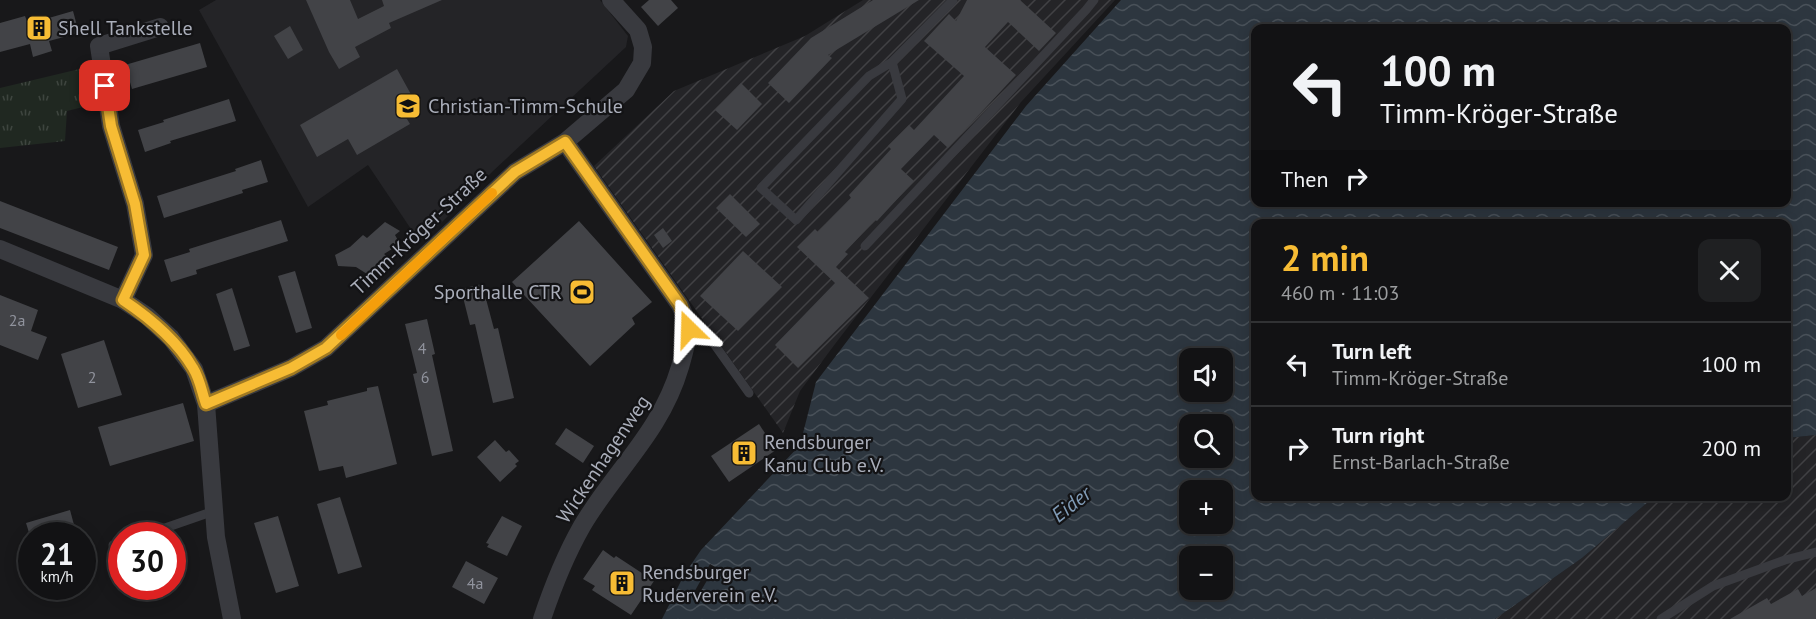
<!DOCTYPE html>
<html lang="en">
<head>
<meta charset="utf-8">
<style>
	body { margin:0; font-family:"PT Sans",sans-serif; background:#1f2022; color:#f1f3f6; height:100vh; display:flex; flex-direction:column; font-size:22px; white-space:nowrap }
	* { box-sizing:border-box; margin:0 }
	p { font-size:20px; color:#9c9ea0 }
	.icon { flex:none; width:33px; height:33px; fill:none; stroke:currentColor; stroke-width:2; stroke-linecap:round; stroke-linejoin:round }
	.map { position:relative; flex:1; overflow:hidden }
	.sheet { position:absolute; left:1251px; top:219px; width:540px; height:282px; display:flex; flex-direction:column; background:#121214; border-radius:12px; box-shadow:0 3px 15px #0003,0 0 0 2px #313234 }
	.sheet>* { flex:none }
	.guide { position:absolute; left:1251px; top:24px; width:540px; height:183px; border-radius:12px; box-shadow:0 3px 15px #0003,0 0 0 2px #313234; background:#121214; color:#f1f3f6; overflow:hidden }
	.controls { position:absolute; left:1179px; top:348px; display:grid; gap:12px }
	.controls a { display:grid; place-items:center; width:54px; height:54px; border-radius:12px; background:#121214; box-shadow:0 3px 15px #0003,0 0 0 2px #313234; font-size:30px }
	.speed { position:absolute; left:18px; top:522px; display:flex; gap:12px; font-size:30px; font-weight:700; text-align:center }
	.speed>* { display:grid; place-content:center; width:78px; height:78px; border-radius:50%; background:#121214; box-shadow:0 3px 15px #0003,0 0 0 2px #313234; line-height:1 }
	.speed small { font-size:15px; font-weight:400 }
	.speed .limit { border:9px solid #d22; background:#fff; color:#111 }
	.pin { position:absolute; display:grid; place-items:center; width:51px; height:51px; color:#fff; margin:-26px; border-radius:12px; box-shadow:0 3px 9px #0006 }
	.me { position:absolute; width:66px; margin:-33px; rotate:338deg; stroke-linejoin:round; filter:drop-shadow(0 0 4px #0008) }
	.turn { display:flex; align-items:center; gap:21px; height:126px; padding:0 30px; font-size:27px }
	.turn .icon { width:78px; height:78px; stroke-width:2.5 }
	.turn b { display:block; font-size:42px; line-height:51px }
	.then { display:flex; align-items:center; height:57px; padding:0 30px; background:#0003; gap:12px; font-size:22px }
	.round { display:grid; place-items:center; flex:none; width:63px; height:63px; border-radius:12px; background:#1f2022 }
	.headline { display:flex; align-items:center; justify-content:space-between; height:102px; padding:0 30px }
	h1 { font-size:36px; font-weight:600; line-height:45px; color:#f7bc34 }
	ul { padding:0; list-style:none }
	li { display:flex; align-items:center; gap:18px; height:84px; padding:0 30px; border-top:2px solid #313234 }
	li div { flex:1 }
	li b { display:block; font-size:22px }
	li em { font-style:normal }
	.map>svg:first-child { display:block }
</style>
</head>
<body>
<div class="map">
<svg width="1816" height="619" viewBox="0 0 1816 619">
	<defs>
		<pattern id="industrial-furrows" width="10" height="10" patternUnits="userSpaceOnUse" patternTransform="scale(1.5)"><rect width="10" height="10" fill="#242427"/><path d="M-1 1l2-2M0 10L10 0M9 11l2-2" fill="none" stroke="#414144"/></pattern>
		<pattern id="park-tufts" width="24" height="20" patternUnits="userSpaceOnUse" patternTransform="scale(1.5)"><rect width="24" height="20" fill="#202821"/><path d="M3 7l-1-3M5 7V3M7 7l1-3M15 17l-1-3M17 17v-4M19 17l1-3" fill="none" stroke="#3e453f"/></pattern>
		<pattern id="water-waves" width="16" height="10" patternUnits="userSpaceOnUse" patternTransform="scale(1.5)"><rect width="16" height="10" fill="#2d363f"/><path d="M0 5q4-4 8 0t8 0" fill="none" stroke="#495159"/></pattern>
	</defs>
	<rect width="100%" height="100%" fill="#18181a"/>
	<path fill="#242427" d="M 216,0 L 600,0 L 628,36 L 626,47 L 493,171 L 441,223 L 419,241 L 368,165 L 308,207 L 199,10 Z"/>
	<g fill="url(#industrial-furrows)">
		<path d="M 863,0 L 1115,0 L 1021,102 L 835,344 L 800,391 L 783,433 L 594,166 L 674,91 L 805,36 Z"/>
		<path d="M 1816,435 L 1816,619 L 1495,619 L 1582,558 L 1654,497 L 1786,496 L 1787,438 Z"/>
	</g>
	<path fill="url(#park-tufts)" d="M 92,66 L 95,104 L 67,111 L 65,141 L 0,148 L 0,88 Z"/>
	<path fill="url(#water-waves)" fill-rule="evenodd" d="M 1121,0 L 1816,0 L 1816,435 L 1787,438 L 1786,224 L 1256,224 L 1256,496 L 1654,497 L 1582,558 L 1495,619 L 662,619 L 684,575 L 701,550 L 800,445 L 816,382 L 1026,106 ZM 1256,28 L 1786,28 L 1786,202 L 1256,202 ZM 1190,358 L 1222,358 L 1222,392 L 1190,392 ZM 1190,424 L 1222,424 L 1222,458 L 1190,458 ZM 1190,490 L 1222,490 L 1222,524 L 1190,524 ZM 1190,556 L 1222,556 L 1222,590 L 1190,590 Z"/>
	<path fill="#18181a" d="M 710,564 L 715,567 L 696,599 L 692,596 Z"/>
	<g fill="#424347">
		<path d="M 306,0 L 350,0 L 358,19 L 384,6 L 382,0 L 442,0 L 389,23 L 391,28 L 355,47 L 360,57 L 339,69 L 329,52 Z"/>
		<path d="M 649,0 L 671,0 L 678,8 L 658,26 L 641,7 Z"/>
		<path d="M 873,0 L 919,0 L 828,55 L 832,58 L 789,103 L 768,83 L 811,38 Z"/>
		<path d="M 967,0 L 1020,0 L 1056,33 L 1039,51 L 1008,22 L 985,47 L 1016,75 L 948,148 L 934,135 L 901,169 L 914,181 L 877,221 L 875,220 L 845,252 L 848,254 L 836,267 L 869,298 L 798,368 L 775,345 L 835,283 L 797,247 L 815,229 L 818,232 L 851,198 L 849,195 L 891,149 L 888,146 L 909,125 L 914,130 L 964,76 L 924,41 L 949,14 L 956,21 Z"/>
		<path d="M 73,11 L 79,33 L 49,41 L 52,51 L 33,57 L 30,44 L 0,52 L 0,23 L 25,16 L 28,24 Z"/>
		<path d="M 290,26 L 303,50 L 288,59 L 274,36 Z"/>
		<path d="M 200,43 L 207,67 L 132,89 L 125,65 Z"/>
		<path d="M 397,69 L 413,98 L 399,106 L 410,124 L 357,155 L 348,139 L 317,157 L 300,125 Z"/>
		<path d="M 741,83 L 762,104 L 737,130 L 715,110 Z"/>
		<path d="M 229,99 L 236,121 L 170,141 L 171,143 L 145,152 L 138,130 L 164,122 L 163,120 Z"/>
		<path d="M 261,160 L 268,182 L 242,190 L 243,193 L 164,218 L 157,196 L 236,171 L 235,169 Z"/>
		<path d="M 730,194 L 760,224 L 746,237 L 716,208 Z"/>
		<path d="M 0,201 L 118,247 L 109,270 L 0,228 Z"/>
		<path d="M 281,220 L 288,241 L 196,270 L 197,274 L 171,282 L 164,260 L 190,252 L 189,249 Z"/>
		<path d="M 579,221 L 652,302 L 632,318 L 635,324 L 590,366 L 512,282 Z"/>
		<path d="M 385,222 L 400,231 L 395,235 L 400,244 L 384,254 L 390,259 L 375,279 L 356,267 L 338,266 L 335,255 L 350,247 L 363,235 L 367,238 Z"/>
		<path d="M 663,228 L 672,241 L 663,248 L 654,235 Z"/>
		<path d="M 743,251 L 782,287 L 738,331 L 700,296 Z"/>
		<path d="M 295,271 L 312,328 L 296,333 L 278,276 Z"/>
		<path d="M 482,284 L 494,329 L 498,328 L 514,398 L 493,403 L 475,324 L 470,325 L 461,289 Z"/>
		<path d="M 232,288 L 250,346 L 234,351 L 216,294 Z"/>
		<path d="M 0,295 L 38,310 L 31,331 L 47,337 L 38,360 L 0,345 Z"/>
		<path d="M 427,319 L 435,354 L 432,355 L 453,451 L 432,456 L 413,374 L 417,373 L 405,324 Z"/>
		<path d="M 104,340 L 122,395 L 78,408 L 61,354 Z"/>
		<path d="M 378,386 L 397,464 L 346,478 L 343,466 L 319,471 L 304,411 L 328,405 L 327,401 L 367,391 L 367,388 Z"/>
		<path d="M 183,403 L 194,441 L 110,466 L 98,427 Z"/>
		<path d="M 759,424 L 776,450 L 729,482 L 711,456 Z"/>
		<path d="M 566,428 L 594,446 L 583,463 L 555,444 Z"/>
		<path d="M 495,440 L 506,452 L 509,450 L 519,461 L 515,464 L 517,466 L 500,482 L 477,457 Z"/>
		<path d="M 340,497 L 362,567 L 338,574 L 317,504 Z"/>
		<path d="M 70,510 L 77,536 L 30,536 L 26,523 Z"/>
		<path d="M 278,516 L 299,586 L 276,593 L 254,523 Z"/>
		<path d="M 502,516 L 522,526 L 507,556 L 487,547 L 489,544 L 486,543 Z"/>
		<path d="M 603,550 L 614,558 L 616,556 L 654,581 L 631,615 L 592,590 L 595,586 L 583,579 Z"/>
		<path d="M 466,561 L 498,578 L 484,604 L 452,587 Z"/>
		<path d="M 1816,588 L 1816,619 L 1730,619 L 1767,598 L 1771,604 L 1798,589 L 1802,596 Z"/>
	</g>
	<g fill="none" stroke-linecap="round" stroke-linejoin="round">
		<g stroke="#393a3f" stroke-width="9">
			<path d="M 892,62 L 902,99 L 796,220 L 761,188 L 869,76 L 892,62 L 953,0"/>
			<path d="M 865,246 L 1086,10 L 1094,0"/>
			<path d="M 689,329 L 700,330 L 707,334 L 749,393"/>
			<path d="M 142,536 L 214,511"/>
			<path d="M 113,545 L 122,542"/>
			<path d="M 1661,619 L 1713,586 L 1785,560 L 1816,552"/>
		</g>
		<g stroke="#393a3f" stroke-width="18">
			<path d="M 0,249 L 123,300 L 147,316 L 171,338 L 194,369 L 206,404 L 216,537 L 232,619"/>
			<path d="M 123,300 L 144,255 L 135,204 L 111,126 L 99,46 L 160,27"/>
			<path d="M 206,404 L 291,368 L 326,348 L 515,172 L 565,142 L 626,90 L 642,63 L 643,47 L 638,30 L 611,0"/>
			<path d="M 542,619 C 553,586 565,556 582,526 C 615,470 661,432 680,367 C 687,342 692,330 680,305 L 565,142"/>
		</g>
	</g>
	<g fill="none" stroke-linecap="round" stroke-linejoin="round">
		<g stroke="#a17a22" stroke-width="15">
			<path id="route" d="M 105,86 L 111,126 L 135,204 L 144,255 L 123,300 C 150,318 176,339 193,368 C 200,379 202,393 206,404 L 291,368 L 326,348 L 515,172 L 565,142 L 680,305 L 689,329"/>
		</g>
		<use href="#route" stroke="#f7bc34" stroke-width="10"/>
		<path stroke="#f59e0b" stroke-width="10" d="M 341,335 L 492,193"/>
	</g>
	<defs>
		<g id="building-square" transform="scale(1.35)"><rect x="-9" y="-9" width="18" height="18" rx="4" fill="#f7bc34" stroke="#131315"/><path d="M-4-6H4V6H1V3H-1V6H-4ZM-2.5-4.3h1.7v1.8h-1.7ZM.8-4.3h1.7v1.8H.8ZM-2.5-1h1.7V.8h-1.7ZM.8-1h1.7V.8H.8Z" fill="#111"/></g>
		<g id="school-square" transform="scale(1.35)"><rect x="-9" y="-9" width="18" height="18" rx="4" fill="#f7bc34" stroke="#131315"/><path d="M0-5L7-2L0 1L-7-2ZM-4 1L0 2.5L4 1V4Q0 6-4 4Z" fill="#111"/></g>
		<g id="stadium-square" transform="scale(1.35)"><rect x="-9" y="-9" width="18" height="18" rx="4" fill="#f7bc34" stroke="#131315"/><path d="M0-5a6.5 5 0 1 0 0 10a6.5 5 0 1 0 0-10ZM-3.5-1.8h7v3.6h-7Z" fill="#111"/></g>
	</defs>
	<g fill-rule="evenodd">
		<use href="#building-square" x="39" y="28"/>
		<use href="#school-square" x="408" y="106"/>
		<use href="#stadium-square" x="582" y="292"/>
		<use href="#building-square" x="744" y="453"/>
		<use href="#building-square" x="622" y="583"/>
	</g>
	<g text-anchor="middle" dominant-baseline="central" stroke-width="4.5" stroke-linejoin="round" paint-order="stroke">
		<g font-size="16" fill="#90939d">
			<text x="17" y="320">2a</text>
			<text x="422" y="348">4</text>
			<text x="92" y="377">2</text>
			<text x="425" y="377">6</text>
			<text x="475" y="583">4a</text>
		</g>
		<g font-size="20" fill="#aaaeba" stroke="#131315" text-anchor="start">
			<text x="58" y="28">Shell Tankstelle</text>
			<text x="428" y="106">Christian-Timm-Schule</text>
			<text x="562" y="292" text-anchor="end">Sporthalle CTR</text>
			<text x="764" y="442">Rendsburger<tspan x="764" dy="23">Kanu Club e.V.</tspan></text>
			<text x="642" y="572">Rendsburger<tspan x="642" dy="23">Ruderverein e.V.</tspan></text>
		</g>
		<g font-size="20" fill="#aaaeba" stroke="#131315">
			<text transform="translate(419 231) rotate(-43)">Timm-Kröger-Straße</text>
			<text transform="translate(603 459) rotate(-56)">Wickenhagenweg</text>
		</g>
		<g font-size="21" font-style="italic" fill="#809bb6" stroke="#131315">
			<text transform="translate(1071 504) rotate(-38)">Eider</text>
		</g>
	</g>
</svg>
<div class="controls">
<a><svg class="icon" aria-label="sound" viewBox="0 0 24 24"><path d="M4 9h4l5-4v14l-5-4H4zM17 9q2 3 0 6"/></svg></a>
<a><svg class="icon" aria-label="search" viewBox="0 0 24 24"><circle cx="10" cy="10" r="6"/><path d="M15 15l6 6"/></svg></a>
<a>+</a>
<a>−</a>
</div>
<div class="speed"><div>21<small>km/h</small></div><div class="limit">30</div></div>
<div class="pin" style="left:105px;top:86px;background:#d93025"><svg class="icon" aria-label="arrive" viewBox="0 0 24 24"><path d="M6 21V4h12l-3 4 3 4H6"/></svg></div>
<svg class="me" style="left:689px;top:329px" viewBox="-20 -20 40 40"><path d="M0-17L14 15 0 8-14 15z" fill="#f7bc34" stroke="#fff" stroke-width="4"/></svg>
<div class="guide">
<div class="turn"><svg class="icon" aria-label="left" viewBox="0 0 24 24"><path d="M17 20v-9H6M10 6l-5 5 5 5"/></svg><div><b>100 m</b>Timm-Kröger-Straße</div></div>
<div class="then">Then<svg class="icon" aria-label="right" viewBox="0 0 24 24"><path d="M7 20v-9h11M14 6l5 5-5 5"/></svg></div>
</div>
<section class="sheet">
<div class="headline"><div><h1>2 min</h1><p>460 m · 11:03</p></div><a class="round"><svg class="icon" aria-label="close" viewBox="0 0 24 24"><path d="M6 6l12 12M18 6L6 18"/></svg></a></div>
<ul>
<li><svg class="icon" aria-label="left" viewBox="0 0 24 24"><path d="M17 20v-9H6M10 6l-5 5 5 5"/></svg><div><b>Turn left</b><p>Timm-Kröger-Straße</p></div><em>100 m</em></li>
<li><svg class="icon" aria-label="right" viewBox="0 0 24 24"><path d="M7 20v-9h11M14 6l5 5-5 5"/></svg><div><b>Turn right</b><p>Ernst-Barlach-Straße</p></div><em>200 m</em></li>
</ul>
</section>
</div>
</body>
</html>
